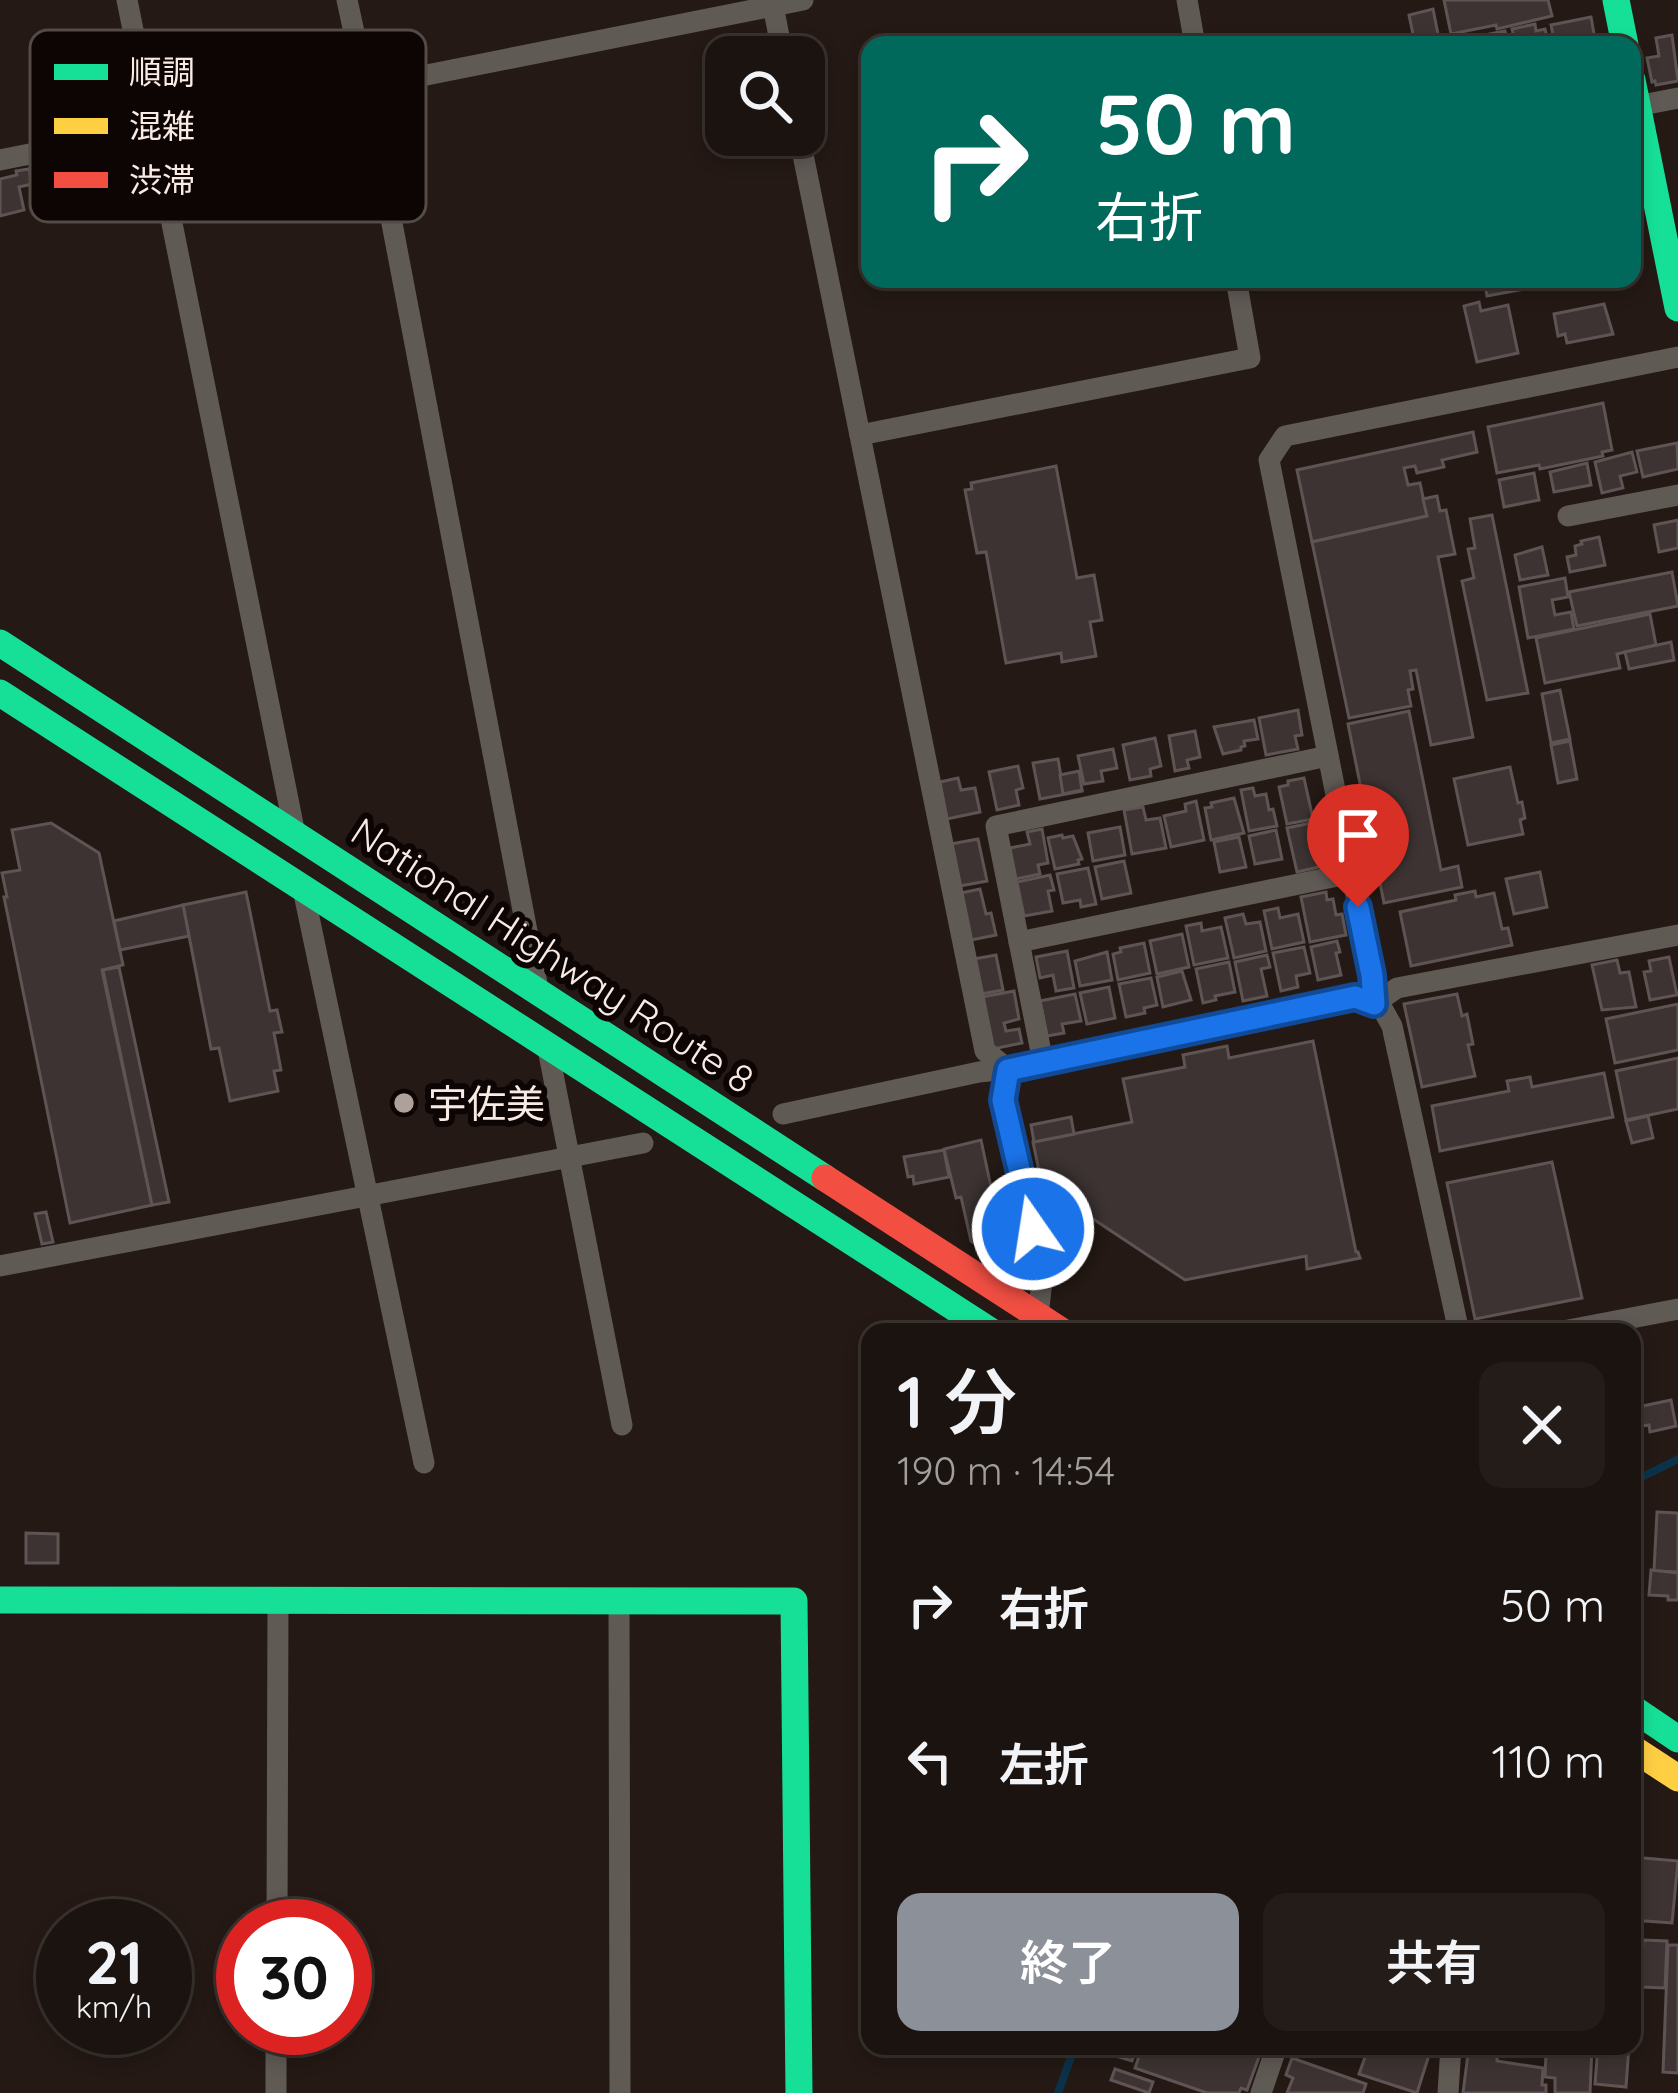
<!DOCTYPE html>
<html lang="ja">
<head>
<meta charset="utf-8">
<style>
	body { margin:0; font-family:Quicksand,"Noto Sans JP",sans-serif; background:#241c18; color:#f1f3f6; height:100vh; display:flex; flex-direction:column; font-size:45px; white-space:nowrap }
	* { box-sizing:border-box; margin:0 }
	p { font-size:39px; color:#a09e9e }
	.icon { flex:none; width:66px; height:66px; fill:none; stroke:currentColor; stroke-width:2; stroke-linecap:round; stroke-linejoin:round }
	.map { position:relative; flex:1; overflow:hidden }
	.side { position:absolute; left:861px; top:1323px; width:780px; height:732px; display:flex; flex-direction:column; background:#1b130f; border-radius:24px; box-shadow:0 6px 18px #0003,0 0 0 3px #39322f }
	.side>* { flex:none }
	.guide { position:absolute; left:861px; top:36px; width:780px; height:252px; border-radius:24px; box-shadow:0 6px 18px #0003,0 0 0 3px #39322f; background:#00695c; color:#fff; overflow:hidden }
	.tools { position:absolute; left:705px; top:36px; display:grid; gap:24px }
	.tools a { display:grid; place-items:center; width:120px; height:120px; border-radius:24px; background:#1b130f; box-shadow:0 6px 18px #0003,0 0 0 3px #39322f; font-size:60px }
	.speed { position:absolute; left:36px; top:1899px; display:flex; gap:24px; font-size:60px; font-weight:700; text-align:center }
	.speed>* { display:grid; place-content:center; width:156px; height:156px; border-radius:50%; background:#1b130f; box-shadow:0 6px 18px #0003,0 0 0 3px #39322f; line-height:1 }
	.speed small { font-size:30px; font-weight:400 }
	.speed .limit { border:18px solid #d22; background:#fff; color:#111 }
	.pin { position:absolute; display:grid; place-items:center; width:102px; height:102px; color:#fff; margin:-123px -51px; border-radius:50% 50% 50% 0; rotate:-45deg; box-shadow:0 0 12px #0007 }
	.pin .icon { rotate:45deg }
	.me { position:absolute; width:132px; margin:-66px; rotate:347deg; stroke-linejoin:round; filter:drop-shadow(0 0 9px #0008) }
	.turn { display:flex; align-items:center; gap:42px; height:252px; padding:0 36px; font-size:54px }
	.turn .icon { width:156px; height:156px; stroke-width:2.5 }
	.turn b { display:block; font-size:84px; line-height:102px }
	.round { display:grid; place-items:center; flex:none; width:126px; height:126px; border-radius:24px; background:#241c18 }
	.summary { display:flex; align-items:center; justify-content:space-between; height:204px; padding:0 36px }
	h1 { font-size:72px; font-weight:600; line-height:90px }
	.button { display:flex; gap:24px; margin-top:auto; padding:24px 36px }
	.button a { flex:1; height:138px; border-radius:24px; background:#8c9099; color:#fff; font-size:48px; font-weight:600; line-height:138px; text-align:center }
	.button a+a { background:#241c18; color:#f1f3f6 }
	ul { padding:0; list-style:none }
	li { display:flex; align-items:center; gap:36px; height:156px; padding:0 36px }
	li div { flex:1 }
	li b { display:block; font-size:45px }
	li em { font-style:normal }
	.map>svg:first-child { display:block }
</style>
</head>
<body>
<div class="map">
<svg width="1678" height="2093" viewBox="0 0 1678 2093">
	<rect width="100%" height="100%" fill="#241914"/>
	<g fill="none" stroke-linecap="round" stroke-linejoin="round">
		<g stroke="#0b3249" stroke-width="8">
			<path d="M 1632,1482 L 1678,1459"/>
			<path d="M 1058,2093 L 1075,2046"/>
		</g>
	</g>
	<g fill="#3d3333" stroke="#5e5454" stroke-width="3">
		<path d="M 1444,0 L 1548,0 L 1552,16 L 1497,29 L 1496,25 L 1451,34 Z"/>
		<path d="M 1433,9 L 1438,34 L 1414,39 L 1409,15 Z"/>
		<path d="M 1591,17 L 1596,45 L 1555,45 L 1551,25 Z"/>
		<path d="M 1535,24 L 1536,31 L 1545,29 L 1549,45 L 1516,45 L 1512,29 Z"/>
		<path d="M 1505,31 L 1508,45 L 1470,45 L 1469,38 Z"/>
		<path d="M 1672,35 L 1678,81 L 1656,85 L 1655,81 L 1652,82 L 1647,58 L 1659,56 L 1656,38 Z"/>
		<path d="M 29,169 L 32,184 L 19,187 L 24,210 L 0,216 L 0,179 L 17,175 L 16,171 Z"/>
		<path d="M 1461,279 L 1524,279 L 1525,289 L 1487,296 L 1485,284 L 1462,288 Z"/>
		<path d="M 1479,302 L 1481,311 L 1508,305 L 1518,353 L 1477,362 L 1464,306 Z"/>
		<path d="M 1604,304 L 1613,334 L 1567,343 L 1565,334 L 1558,336 L 1554,314 Z"/>
		<path d="M 1603,403 L 1612,450 L 1602,452 L 1603,456 L 1540,469 L 1539,465 L 1497,473 L 1488,427 Z"/>
		<path d="M 1473,432 L 1477,452 L 1442,460 L 1444,467 L 1417,473 L 1415,466 L 1404,468 L 1408,485 L 1420,483 L 1427,516 L 1312,542 L 1297,470 Z"/>
		<path d="M 1677,443 L 1678,469 L 1643,477 L 1637,451 Z"/>
		<path d="M 1632,452 L 1637,472 L 1620,476 L 1623,488 L 1602,493 L 1595,462 Z"/>
		<path d="M 1587,463 L 1591,485 L 1554,492 L 1550,472 Z"/>
		<path d="M 1056,466 L 1077,578 L 1094,575 L 1102,620 L 1090,622 L 1096,656 L 1062,662 L 1061,653 L 1006,663 L 986,552 L 977,553 L 965,490 L 972,489 L 971,483 Z"/>
		<path d="M 1534,473 L 1539,500 L 1504,507 L 1499,480 Z"/>
		<path d="M 1437,496 L 1440,511 L 1446,510 L 1455,554 L 1438,557 L 1473,737 L 1431,745 L 1416,670 L 1410,671 L 1413,689 L 1408,690 L 1411,706 L 1349,718 L 1312,542 L 1427,516 L 1423,499 Z"/>
		<path d="M 1492,515 L 1528,693 L 1487,700 L 1462,581 L 1474,578 L 1468,549 L 1475,548 L 1470,519 Z"/>
		<path d="M 1678,520 L 1678,548 L 1659,552 L 1654,525 Z"/>
		<path d="M 1599,537 L 1605,565 L 1570,572 L 1567,557 L 1576,555 L 1575,546 L 1582,544 L 1581,541 Z"/>
		<path d="M 1542,547 L 1548,575 L 1520,580 L 1515,555 Z"/>
		<path d="M 1672,572 L 1678,606 L 1577,626 L 1569,592 Z"/>
		<path d="M 1565,578 L 1568,597 L 1552,600 L 1555,615 L 1571,612 L 1574,629 L 1528,638 L 1519,587 Z"/>
		<path d="M 1650,614 L 1656,645 L 1617,654 L 1620,668 L 1545,683 L 1536,638 Z"/>
		<path d="M 1671,642 L 1674,660 L 1629,669 L 1625,652 Z"/>
		<path d="M 1560,690 L 1570,739 L 1551,743 L 1542,694 Z"/>
		<path d="M 1298,710 L 1302,735 L 1295,736 L 1298,749 L 1266,755 L 1259,718 Z"/>
		<path d="M 1409,711 L 1441,870 L 1458,866 L 1462,887 L 1384,903 L 1348,724 Z"/>
		<path d="M 1254,720 L 1258,739 L 1244,741 L 1245,746 L 1241,747 L 1241,750 L 1223,754 L 1214,727 Z"/>
		<path d="M 1195,731 L 1200,757 L 1187,760 L 1189,768 L 1175,771 L 1169,736 Z"/>
		<path d="M 1155,738 L 1161,766 L 1150,769 L 1151,776 L 1130,780 L 1123,745 Z"/>
		<path d="M 1570,741 L 1577,779 L 1558,783 L 1551,745 Z"/>
		<path d="M 1113,749 L 1117,768 L 1101,771 L 1103,781 L 1084,784 L 1078,756 Z"/>
		<path d="M 1058,759 L 1061,776 L 1078,773 L 1082,791 L 1040,799 L 1033,763 Z"/>
		<path d="M 1018,766 L 1023,788 L 1016,790 L 1019,805 L 997,810 L 989,772 Z"/>
		<path d="M 1510,767 L 1518,803 L 1522,802 L 1525,818 L 1520,820 L 1523,834 L 1468,845 L 1454,779 Z"/>
		<path d="M 1079,771 L 1082,790 L 1063,794 L 1060,775 Z"/>
		<path d="M 958,778 L 961,790 L 975,788 L 980,812 L 947,819 L 940,782 Z"/>
		<path d="M 1304,778 L 1313,819 L 1287,824 L 1279,787 L 1288,785 L 1288,781 Z"/>
		<path d="M 1253,788 L 1255,796 L 1266,794 L 1269,810 L 1273,809 L 1277,826 L 1249,831 L 1241,790 Z"/>
		<path d="M 1234,798 L 1244,833 L 1211,840 L 1205,808 L 1212,807 L 1211,803 Z"/>
		<path d="M 1196,801 L 1204,840 L 1171,847 L 1164,816 L 1186,811 L 1185,804 Z"/>
		<path d="M 1143,807 L 1146,820 L 1160,818 L 1166,848 L 1132,854 L 1124,810 Z"/>
		<path d="M 51,823 L 99,853 L 123,965 L 102,970 L 152,1205 L 70,1223 L 4,897 L 7,897 L 2,873 L 20,870 L 12,830 Z"/>
		<path d="M 1311,823 L 1319,867 L 1297,872 L 1287,828 Z"/>
		<path d="M 1120,827 L 1125,855 L 1093,861 L 1088,833 Z"/>
		<path d="M 1042,829 L 1048,863 L 1038,865 L 1040,874 L 1016,879 L 1010,848 L 1030,844 L 1027,832 Z"/>
		<path d="M 1276,830 L 1282,859 L 1255,864 L 1249,836 Z"/>
		<path d="M 1062,835 L 1063,838 L 1073,836 L 1082,859 L 1078,860 L 1079,864 L 1055,869 L 1048,838 Z"/>
		<path d="M 1239,837 L 1246,867 L 1220,872 L 1214,842 Z"/>
		<path d="M 978,839 L 987,881 L 960,886 L 951,844 Z"/>
		<path d="M 1124,861 L 1131,893 L 1102,899 L 1095,867 Z"/>
		<path d="M 1088,868 L 1096,904 L 1081,907 L 1080,900 L 1063,903 L 1057,874 Z"/>
		<path d="M 1540,872 L 1547,907 L 1514,914 L 1506,879 Z"/>
		<path d="M 1050,875 L 1054,890 L 1048,891 L 1052,911 L 1024,916 L 1017,882 Z"/>
		<path d="M 980,889 L 986,914 L 991,913 L 996,935 L 971,940 L 961,893 Z"/>
		<path d="M 1475,891 L 1476,897 L 1494,893 L 1502,929 L 1508,928 L 1512,945 L 1411,966 L 1400,912 L 1456,900 L 1455,895 Z"/>
		<path d="M 246,892 L 270,1011 L 277,1010 L 282,1032 L 274,1033 L 281,1070 L 274,1071 L 278,1091 L 230,1101 L 219,1048 L 211,1049 L 183,905 Z"/>
		<path d="M 1326,892 L 1327,900 L 1333,899 L 1336,915 L 1342,914 L 1346,935 L 1310,942 L 1301,897 Z"/>
		<path d="M 183,905 L 189,936 L 120,950 L 114,921 Z"/>
		<path d="M 1278,908 L 1280,918 L 1298,914 L 1304,942 L 1272,949 L 1264,911 Z"/>
		<path d="M 1243,914 L 1246,924 L 1260,922 L 1266,951 L 1234,958 L 1225,918 Z"/>
		<path d="M 1201,923 L 1202,931 L 1221,927 L 1228,958 L 1194,965 L 1186,926 Z"/>
		<path d="M 1182,934 L 1189,967 L 1157,974 L 1150,941 Z"/>
		<path d="M 1337,941 L 1340,952 L 1336,953 L 1341,975 L 1318,980 L 1311,947 Z"/>
		<path d="M 1144,943 L 1150,973 L 1118,980 L 1113,954 L 1121,952 L 1120,948 Z"/>
		<path d="M 1304,947 L 1310,973 L 1296,976 L 1298,987 L 1281,991 L 1273,953 Z"/>
		<path d="M 1067,951 L 1074,988 L 1056,991 L 1053,975 L 1040,978 L 1036,957 Z"/>
		<path d="M 1107,952 L 1112,980 L 1080,986 L 1075,961 Z"/>
		<path d="M 996,955 L 1003,990 L 981,994 L 974,959 Z"/>
		<path d="M 1267,955 L 1270,967 L 1261,969 L 1267,996 L 1243,1001 L 1235,962 Z"/>
		<path d="M 1669,957 L 1677,995 L 1650,1000 L 1644,972 L 1651,971 L 1649,961 Z"/>
		<path d="M 1617,960 L 1620,973 L 1629,972 L 1636,1007 L 1602,1010 L 1592,965 Z"/>
		<path d="M 1229,962 L 1235,992 L 1215,996 L 1216,1000 L 1203,1003 L 1196,969 Z"/>
		<path d="M 119,967 L 169,1202 L 152,1205 L 103,970 Z"/>
		<path d="M 1182,971 L 1191,1000 L 1163,1007 L 1157,977 Z"/>
		<path d="M 1151,978 L 1157,1005 L 1144,1008 L 1145,1013 L 1126,1017 L 1119,984 Z"/>
		<path d="M 1109,987 L 1115,1018 L 1087,1024 L 1080,993 Z"/>
		<path d="M 1014,991 L 1019,1019 L 1004,1023 L 1006,1031 L 1019,1029 L 1022,1043 L 993,1049 L 982,997 Z"/>
		<path d="M 1075,994 L 1081,1021 L 1062,1024 L 1064,1033 L 1047,1036 L 1040,1001 Z"/>
		<path d="M 1457,994 L 1462,1016 L 1467,1014 L 1473,1044 L 1468,1045 L 1475,1076 L 1422,1087 L 1404,1004 Z"/>
		<path d="M 1678,1004 L 1678,1050 L 1615,1063 L 1606,1019 Z"/>
		<path d="M 1313,1041 L 1356,1252 L 1358,1252 L 1360,1258 L 1307,1269 L 1306,1256 L 1185,1280 L 1042,1185 L 1033,1142 L 1132,1122 L 1123,1079 L 1185,1067 L 1183,1055 L 1227,1046 L 1229,1058 Z"/>
		<path d="M 1678,1058 L 1678,1109 L 1626,1120 L 1616,1071 Z"/>
		<path d="M 1604,1073 L 1613,1117 L 1440,1151 L 1432,1106 L 1509,1091 L 1507,1081 L 1530,1077 L 1532,1087 Z"/>
		<path d="M 1648,1116 L 1653,1138 L 1632,1143 L 1626,1121 Z"/>
		<path d="M 1071,1117 L 1074,1134 L 1034,1142 L 1031,1125 Z"/>
		<path d="M 981,1140 L 1003,1244 L 982,1249 L 971,1241 L 961,1197 L 956,1198 L 944,1149 Z"/>
		<path d="M 944,1150 L 949,1177 L 914,1184 L 913,1176 L 908,1177 L 904,1157 Z"/>
		<path d="M 1552,1162 L 1582,1298 L 1475,1319 L 1447,1183 Z"/>
		<path d="M 46,1212 L 53,1242 L 42,1244 L 35,1214 Z"/>
		<path d="M 1671,1400 L 1676,1426 L 1650,1432 L 1649,1425 L 1642,1426 L 1638,1407 Z"/>
		<path d="M 1657,1512 L 1678,1513 L 1678,1572 L 1654,1571 Z"/>
		<path d="M 26,1533 L 58,1534 L 58,1563 L 26,1563 Z"/>
		<path d="M 1651,1570 L 1678,1573 L 1678,1600 L 1668,1600 L 1668,1596 L 1649,1595 Z"/>
		<path d="M 1632,1857 L 1678,1861 L 1672,1923 L 1632,1920 Z"/>
		<path d="M 1643,1940 L 1667,1941 L 1665,1988 L 1641,1987 Z"/>
		<path d="M 1668,1945 L 1678,1945 L 1678,2073 L 1663,2072 Z"/>
		<path d="M 1111,2046 L 1263,2046 L 1247,2090 L 1241,2088 L 1239,2093 L 1207,2093 L 1135,2068 L 1141,2051 L 1136,2049 L 1132,2061 L 1109,2054 Z"/>
		<path d="M 1369,2046 L 1387,2051 L 1389,2046 L 1401,2046 L 1429,2055 L 1417,2093 L 1359,2074 Z"/>
		<path d="M 1469,2046 L 1498,2048 L 1497,2061 L 1543,2068 L 1542,2085 L 1546,2085 L 1546,2093 L 1463,2093 Z"/>
		<path d="M 1559,2046 L 1592,2046 L 1590,2093 L 1555,2093 L 1555,2078 L 1545,2077 L 1546,2053 L 1559,2053 Z"/>
		<path d="M 1598,2046 L 1629,2046 L 1626,2087 L 1595,2084 Z"/>
		<path d="M 1292,2058 L 1366,2084 L 1363,2093 L 1287,2093 L 1293,2078 L 1286,2075 Z"/>
		<path d="M 1115,2069 L 1153,2082 L 1149,2093 L 1111,2080 Z"/>
	</g>
	<g fill="none" stroke-linecap="round" stroke-linejoin="round">
		<g stroke="#605a55" stroke-width="21">
			<path d="M 127,0 L 295,834"/>
			<path d="M 347,0 L 366,87 L 538,989"/>
			<path d="M 772,0 L 783,57"/>
			<path d="M 1187,0 L 1195,45"/>
			<path d="M 1637,106 L 1678,98"/>
			<path d="M 799,135 L 985,1051 L 1008,1069"/>
			<path d="M 0,160 L 803,0"/>
			<path d="M 860,435 L 1250,358 L 1236,279"/>
			<path d="M 1568,516 L 1678,495"/>
			<path d="M 303,889 L 424,1463"/>
			<path d="M 1019,942 L 1352,873"/>
			<path d="M 1374,1004 L 1372,975 L 1269,460 L 1285,436 L 1678,357"/>
			<path d="M 1374,1004 L 1397,988 L 1678,935"/>
			<path d="M 548,1049 L 622,1425"/>
			<path d="M 1043,1062 L 996,826 L 1328,756"/>
			<path d="M 783,1114 L 979,1072 L 1008,1069"/>
			<path d="M 0,1266 L 643,1143"/>
			<path d="M 1038,1316 L 1043,1272 L 1003,1100 L 1008,1069 L 1356,997 L 1382,1008 L 1392,1026 L 1459,1332"/>
			<path d="M 1558,1332 L 1678,1309"/>
			<path d="M 619,1601 L 620,2093"/>
			<path d="M 277,1926 L 278,1601"/>
			<path d="M 276,2093 L 276,2028"/>
			<path d="M 1261,2093 L 1277,2046"/>
			<path d="M 1448,2093 L 1451,2046"/>
		</g>
		<g stroke="#16e098" stroke-width="27">
			<path d="M 1616,0 L 1625,45"/>
			<path d="M 1632,80 L 1678,308"/>
			<path d="M 0,643 L 825,1178"/>
			<path d="M 0,693 L 992,1332"/>
			<path d="M 0,1600 L 794,1601 L 799,2093"/>
			<path d="M 1632,1708 L 1678,1739"/>
		</g>
		<path stroke="#ffcf43" stroke-width="27" d="M 1632,1748 L 1678,1778"/>
		<path stroke="#f24e42" stroke-width="27" d="M 825,1178 L 1063,1332"/>
	</g>
	<g fill="none" stroke-linecap="round" stroke-linejoin="round">
		<g stroke="#114b97" stroke-width="30">
			<path id="route" d="M 1033,1229 L 1003,1100 L 1008,1070 L 1355,997 L 1374,1004 L 1372,975 L 1358,907"/>
		</g>
		<use href="#route" stroke="#1a73e8" stroke-width="21"/>
	</g>
	<circle fill="#aea19b" stroke="#0d0503" stroke-width="4.5" cx="404" cy="1103" r="12"/>
	<g text-anchor="middle" dominant-baseline="central" stroke-width="12" stroke-linejoin="round" paint-order="stroke">
		<g font-size="39" fill="#f9eae4" stroke="#0d0503">
			<text transform="translate(553 955) rotate(33)">National Highway Route 8</text>
		</g>
		<g font-size="39" fill="#f9eae4" stroke="#0d0503" text-anchor="start">
			<text x="428" y="1103">宇佐美</text>
		</g>
	</g>
	<rect x="30" y="30" width="396" height="192" rx="18" fill="#0d0503" stroke="#544a46" stroke-width="3"/>
	<rect x="54" y="64" width="54" height="16" fill="#16e098"/>
	<rect x="54" y="118" width="54" height="16" fill="#ffcf43"/>
	<rect x="54" y="172" width="54" height="16" fill="#f24e42"/>
	<g font-size="33" fill="#f9eae4">
		<text x="129" y="84">順調</text>
		<text x="129" y="138">混雑</text>
		<text x="129" y="192">渋滞</text>
	</g>
</svg>
<div class="tools">
<a><svg class="icon" aria-label="search" viewBox="0 0 24 24"><circle cx="10" cy="10" r="6"/><path d="M15 15l6 6"/></svg></a>
</div>
<div class="speed"><div>21<small>km/h</small></div><div class="limit">30</div></div>
<div class="pin" style="left:1358px;top:907px;background:#d93025"><svg class="icon" aria-label="arrive" viewBox="0 0 24 24"><path d="M6 21V4h12l-3 4 3 4H6"/></svg></div>
<svg class="me" style="left:1033px;top:1229px" viewBox="-20 -20 40 40"><circle r="17" fill="#1a73e8" stroke="#fff" stroke-width="3"/><path d="M0-11L8 9 0 5-8 9z" fill="#fff"/></svg>
<div class="guide">
<div class="turn"><svg class="icon" aria-label="right" viewBox="0 0 24 24"><path d="M7 20v-9h11M14 6l5 5-5 5"/></svg><div><b>50 m</b>右折</div></div>
</div>
<section class="side">
<div class="summary"><div><h1>1 分</h1><p>190 m · 14:54</p></div><a class="round"><svg class="icon" aria-label="close" viewBox="0 0 24 24"><path d="M6 6l12 12M18 6L6 18"/></svg></a></div>
<ul>
<li><svg class="icon" aria-label="right" viewBox="0 0 24 24"><path d="M7 20v-9h11M14 6l5 5-5 5"/></svg><div><b>右折</b></div><em>50 m</em></li>
<li><svg class="icon" aria-label="left" viewBox="0 0 24 24"><path d="M17 20v-9H6M10 6l-5 5 5 5"/></svg><div><b>左折</b></div><em>110 m</em></li>
</ul>
<div class="button"><a>終了</a><a>共有</a></div>
</section>
</div>
</body>
</html>
